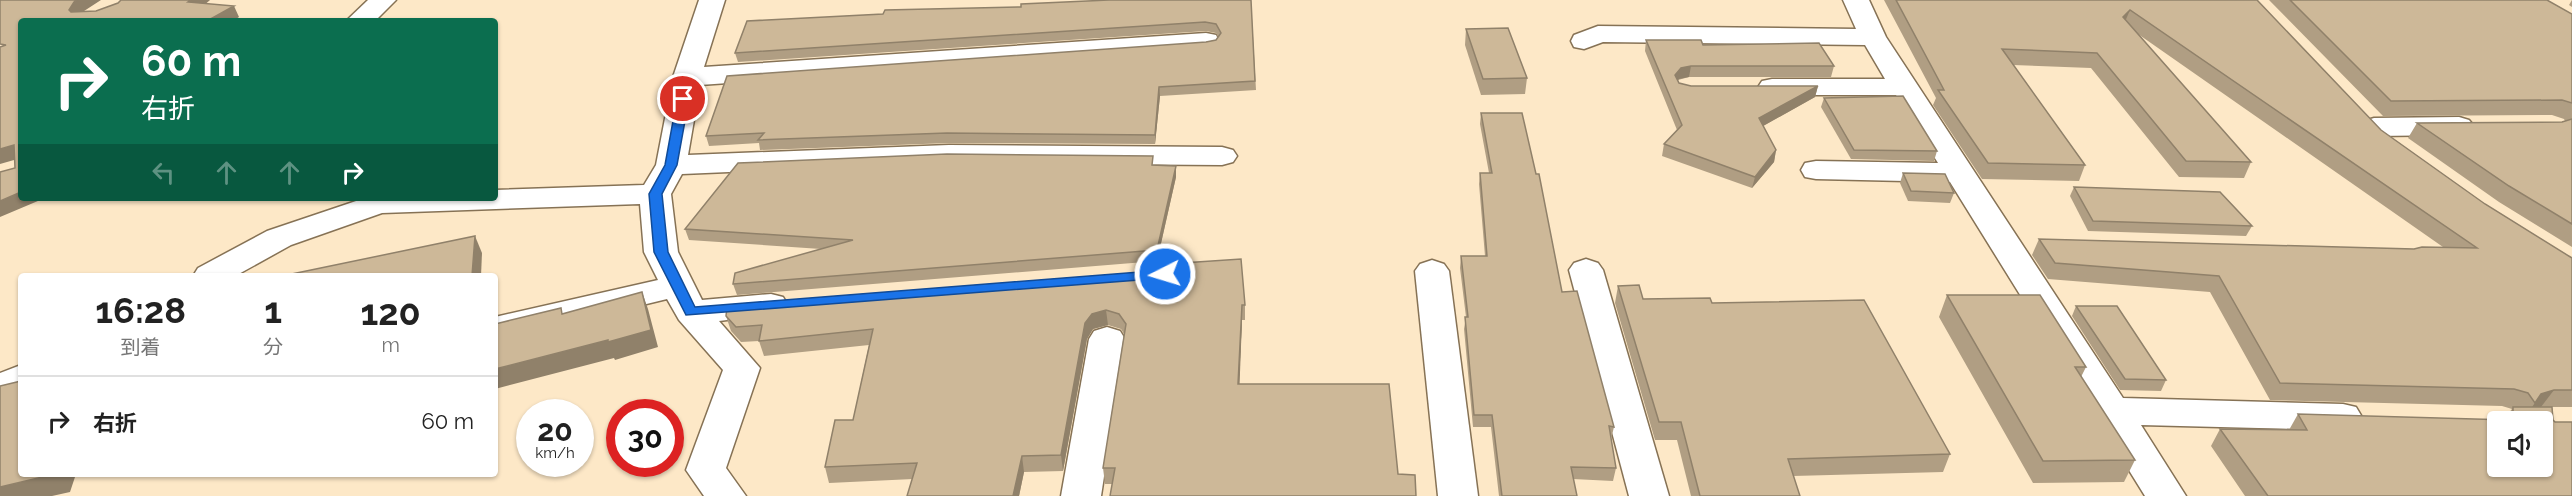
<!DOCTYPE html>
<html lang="ja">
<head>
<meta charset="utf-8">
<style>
	body { margin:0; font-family:Raleway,"Noto Sans JP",sans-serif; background:#f6f6f6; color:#222; height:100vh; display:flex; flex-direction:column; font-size:22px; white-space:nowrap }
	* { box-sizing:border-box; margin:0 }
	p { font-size:20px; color:#767676 }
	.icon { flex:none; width:33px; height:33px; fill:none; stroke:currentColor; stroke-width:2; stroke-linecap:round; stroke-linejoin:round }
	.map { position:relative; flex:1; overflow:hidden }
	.drawer { position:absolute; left:18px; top:273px; width:480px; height:204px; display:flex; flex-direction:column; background:#fff; border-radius:6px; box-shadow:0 2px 4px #0004 }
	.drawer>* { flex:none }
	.top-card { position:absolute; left:18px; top:18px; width:480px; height:183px; border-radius:6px; box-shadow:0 2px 4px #0004; background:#0b6e4f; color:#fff; overflow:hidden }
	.fabs { position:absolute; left:2487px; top:411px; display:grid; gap:12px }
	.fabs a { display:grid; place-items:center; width:66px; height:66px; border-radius:6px; background:#fff; box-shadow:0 2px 4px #0004; font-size:30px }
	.speed { position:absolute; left:516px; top:399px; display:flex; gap:12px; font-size:30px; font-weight:700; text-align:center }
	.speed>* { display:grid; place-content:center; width:78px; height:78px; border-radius:50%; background:#fff; box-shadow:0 2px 4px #0004; line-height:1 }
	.speed small { font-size:15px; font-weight:400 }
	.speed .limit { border:9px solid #d22; background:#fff; color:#111 }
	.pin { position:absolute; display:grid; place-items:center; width:51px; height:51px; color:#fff; margin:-26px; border:3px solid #fff; border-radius:50%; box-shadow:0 2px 6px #0007 }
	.me { position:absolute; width:66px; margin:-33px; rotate:265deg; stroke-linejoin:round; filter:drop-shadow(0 0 4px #0008) }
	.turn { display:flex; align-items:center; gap:21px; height:126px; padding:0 24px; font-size:27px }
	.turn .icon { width:78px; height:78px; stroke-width:2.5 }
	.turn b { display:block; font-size:42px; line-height:51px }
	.lanes { display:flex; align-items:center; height:57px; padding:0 24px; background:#0003; justify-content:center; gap:30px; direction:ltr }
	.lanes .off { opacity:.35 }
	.eta { display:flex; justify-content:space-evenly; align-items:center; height:102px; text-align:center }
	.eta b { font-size:36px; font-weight:700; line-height:42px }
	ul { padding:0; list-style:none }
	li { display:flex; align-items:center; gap:18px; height:90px; padding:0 24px; border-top:2px solid #e0e0e0 }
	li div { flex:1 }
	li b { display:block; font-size:22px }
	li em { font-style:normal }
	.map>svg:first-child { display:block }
</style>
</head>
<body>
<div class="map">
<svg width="2572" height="496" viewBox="0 0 2572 496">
	<rect width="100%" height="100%" fill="#fde8c7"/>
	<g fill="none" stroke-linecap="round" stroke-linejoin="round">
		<g stroke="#867255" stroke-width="3">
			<g id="minor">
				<path d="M 368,0 L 396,0 L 375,21 L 346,21 Z"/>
				<path d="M 699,0 L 725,0 L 704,67 L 1206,33 L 1216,35 L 1219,41 L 1216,47 L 1206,49 L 700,85 L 688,155 L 949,145 L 1222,147 L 1233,150 L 1237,156 L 1233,162 L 1222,165 L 949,163 L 682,174 L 671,194 L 678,252 L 702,300 L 771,294 L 783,297 L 788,305 L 783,313 L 719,321 L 760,368 L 726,468 L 746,496 L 704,496 L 686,470 L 723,370 L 679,320 L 667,299 L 495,341 L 495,317 L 658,280 L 644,252 L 640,204 L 382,213 L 291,245 L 235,276 L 193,276 L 198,268 L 267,231 L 365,198 L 495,198 L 495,190 L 644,185 L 656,165 L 673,77 Z"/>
				<path d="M 1843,0 L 1869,0 L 1886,37 L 2123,398 L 2343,404 L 2356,407 L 2362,417 L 2356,427 L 2343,430 L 2141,425 L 2186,496 L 2145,496 L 1950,182 L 1816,179 L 1805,177 L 1801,170 L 1805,163 L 1816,161 L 1938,163 L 1896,95 L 1772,95 L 1762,93 L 1758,87 L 1762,81 L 1772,79 L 1885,79 L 1865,45 L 1603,42 L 1584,49 L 1574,47 L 1571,41 L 1574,35 L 1598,26 L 1856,29 Z"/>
				<path d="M 2459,117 L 2469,120 L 2474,126 L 2469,132 L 2459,135 L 2374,136 L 2364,133 L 2359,127 L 2364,121 L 2374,118 Z"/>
				<path d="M 1586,259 L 1598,263 L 1603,270 L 1669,496 L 1629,496 L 1569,270 L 1574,263 Z"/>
				<path d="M 1432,260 L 1444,264 L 1449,271 L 1478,496 L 1438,496 L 1415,271 L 1420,264 Z"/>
				<path d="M 1107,327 L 1120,331 L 1125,339 L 1101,496 L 1061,496 L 1089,339 L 1094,331 Z"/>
				<path d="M 21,365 L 21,394 L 0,402 L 0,373 Z"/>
			</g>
		</g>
		<use href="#minor" fill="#fff" fill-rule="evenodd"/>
	</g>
	<g fill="#b09e83">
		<path d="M 1251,0 L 1256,90 L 1160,96 L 1155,144 L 949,143 L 760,150 L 759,143 L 709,146 L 706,136 L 1206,42 L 1216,40 L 1218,37 L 1216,33 L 1206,31 L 738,62 L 735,53 L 883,14 L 1021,7 Z"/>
		<path d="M 1884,0 L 2257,0 L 2381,130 L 2485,204 L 2572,258 L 2572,407 L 2541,407 L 2553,420 L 2572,496 L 2245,496 L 2211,446 L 2220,429 L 2289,430 L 2298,414 L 2503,420 L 2512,409 L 2502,406 L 2270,400 L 2210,292 L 2048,279 L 2032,255 L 2039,239 L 2414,249 L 2443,247 L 2138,34 L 2251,162 L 2244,178 L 2179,177 L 2091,68 L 2013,65 L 2085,165 L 2079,181 L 1982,179 L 1933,105 L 1936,98 Z"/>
		<path d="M 2269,0 L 2547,0 L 2572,14 L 2572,247 L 2499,202 L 2408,138 L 2417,123 L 2562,122 L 2565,121 L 2564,119 L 2552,115 L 2383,116 Z"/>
		<path d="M 2572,0 L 2572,7 L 2569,5 Z"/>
		<path d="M 1466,29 L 1527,78 L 1525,94 L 1481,95 L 1465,45 Z"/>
		<path d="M 1646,40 L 1703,45 L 1834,66 L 1831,77 L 1689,77 L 1678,80 L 1679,83 L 1691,86 L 1818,86 L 1815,97 L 1763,126 L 1776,150 L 1774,162 L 1752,188 L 1662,156 L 1664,144 L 1677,130 L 1645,51 Z"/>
		<path d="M 1824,98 L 1937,151 L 1934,161 L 1851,159 L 1821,107 Z"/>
		<path d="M 1481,113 L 1562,292 L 1614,427 L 1611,439 L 1616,468 L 1613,481 L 1573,479 L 1577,496 L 1499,496 L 1491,427 L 1473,427 L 1464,329 L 1466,317 L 1460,268 L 1461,256 L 1485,256 L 1479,184 L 1480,173 L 1489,173 L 1480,124 Z"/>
		<path d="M 1153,165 L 1176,177 L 1157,261 L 737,295 L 733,284 L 821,249 L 689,240 L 685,229 Z"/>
		<path d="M 1903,173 L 1954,193 L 1950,203 L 1908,201 L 1900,183 Z"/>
		<path d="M 2074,187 L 2252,226 L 2246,236 L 2088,231 L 2070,196 Z"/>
		<path d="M 1618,286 L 1643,299 L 1712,303 L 1950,454 L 1943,472 L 1793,476 L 1800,496 L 1691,496 L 1677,440 L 1655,440 L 1615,303 Z"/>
		<path d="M 1947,295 L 2086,367 L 2081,377 L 2135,460 L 2124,482 L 2033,483 L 1939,317 Z"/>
		<path d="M 1245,305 L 1245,320 L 1242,320 L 1239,384 L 1112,484 L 1105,484 L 1103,468 L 1124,334 L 1121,329 L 1108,325 L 1093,329 L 1087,339 L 1063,471 L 1024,472 L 1019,496 L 907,496 L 913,479 L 829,483 L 825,467 L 853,420 L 869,345 L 764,356 L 759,341 L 741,342 L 731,331 L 726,316 Z"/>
		<path d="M 2076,306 L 2166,380 L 2161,391 L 2120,390 L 2072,316 Z"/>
	</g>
	<g fill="#90816a">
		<path d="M 77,0 L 101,0 L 81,13 L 76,21 L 69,10 L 74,2 Z"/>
		<path d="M 191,0 L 210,0 L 194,14 L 188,2 Z"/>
		<path d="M 234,6 L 239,17 L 233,21 L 207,21 Z"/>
		<path d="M 2130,10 L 2124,24 L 2123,17 Z"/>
		<path d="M 1691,66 L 1689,77 L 1679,79 L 1673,86 L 1675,75 L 1681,68 Z"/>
		<path d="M 1818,86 L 1815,97 L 1756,130 L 1759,118 Z"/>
		<path d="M 1159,87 L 1160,96 L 1155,144 L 1155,135 Z"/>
		<path d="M 14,145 L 21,158 L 0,164 L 0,149 Z"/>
		<path d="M 1776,150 L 1774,162 L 1752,188 L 1755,177 Z"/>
		<path d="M 1176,166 L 1176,177 L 1157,261 L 1157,250 Z"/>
		<path d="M 21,192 L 21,198 L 45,198 L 0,217 L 0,201 Z"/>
		<path d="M 475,236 L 482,253 L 481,276 L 472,276 Z"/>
		<path d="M 642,292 L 648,309 L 658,347 L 615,360 L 614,358 L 495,389 L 495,369 L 608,340 Z"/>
		<path d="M 1242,305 L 1242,320 L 1239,399 L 1238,384 Z"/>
		<path d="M 1106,310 L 1108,325 L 1093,329 L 1087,339 L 1063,471 L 1061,455 L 1085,323 L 1092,314 Z"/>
		<path d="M 2554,390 L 2541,407 L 2530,410 L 2541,394 Z"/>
		<path d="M 1022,456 L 1024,472 L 1019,496 L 1013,496 Z"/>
		<path d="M 55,474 L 76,474 L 70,492 L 52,496 L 0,496 L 0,487 Z"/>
	</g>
	<g fill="#cdb898" stroke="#90816a" stroke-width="1.5" fill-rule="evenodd">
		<path d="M 0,0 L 77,0 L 74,2 L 69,10 L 71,12 L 96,11 L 118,3 L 121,0 L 191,0 L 188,2 L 234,6 L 207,21 L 21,21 L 21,192 L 0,201 L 0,172 L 15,168 L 14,145 L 0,149 L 0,47 L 6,45 L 0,44 Z"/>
		<path d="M 1109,0 L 1251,0 L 1255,81 L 1159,87 L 1155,135 L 947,133 L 758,140 L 764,133 L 706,136 L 727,76 L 1206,42 L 1216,40 L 1221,33 L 1216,24 L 1205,22 L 735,53 L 747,21 L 883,14 L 885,10 L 1021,7 L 1021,4 Z"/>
		<path d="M 1896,0 L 2257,0 L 2381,130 L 2485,204 L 2572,258 L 2572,390 L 2554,390 L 2541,394 L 2535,403 L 2528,393 L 2514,389 L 2280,383 L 2219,276 L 2055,263 L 2039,239 L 2414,249 L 2422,247 L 2477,248 L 2130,10 L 2123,17 L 2251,162 L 2186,161 L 2097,53 L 2002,49 L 2085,165 L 1988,163 L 1938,90 L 1944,90 Z"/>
		<path d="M 2290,0 L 2547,0 L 2572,14 L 2572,103 L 2562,100 L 2391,101 Z"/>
		<path d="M 1508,28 L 1527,78 L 1483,79 L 1466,29 Z"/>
		<path d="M 1646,40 L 1701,40 L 1703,45 L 1819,43 L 1834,66 L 1691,66 L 1681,68 L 1675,75 L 1679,83 L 1691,86 L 1818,86 L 1759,118 L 1776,150 L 1755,177 L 1664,144 L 1682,125 Z"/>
		<path d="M 1903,96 L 1937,151 L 1854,150 L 1824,98 Z"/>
		<path d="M 1481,113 L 1522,113 L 1536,174 L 1539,174 L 1562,292 L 1577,291 L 1614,427 L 1609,426 L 1616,468 L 1571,467 L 1577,496 L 1502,496 L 1492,415 L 1474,415 L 1465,317 L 1468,317 L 1461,256 L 1487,256 L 1480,173 L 1492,173 Z"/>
		<path d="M 2572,119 L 2572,224 L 2509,186 L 2417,123 L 2562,122 Z"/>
		<path d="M 947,154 L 1153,156 L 1152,165 L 1176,166 L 1157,250 L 733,284 L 735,273 L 853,240 L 685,229 L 738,163 Z"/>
		<path d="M 1903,173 L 1945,174 L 1954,193 L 1911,191 Z"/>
		<path d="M 2074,187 L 2220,192 L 2252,226 L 2093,221 Z"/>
		<path d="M 475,236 L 472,276 L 282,276 Z"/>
		<path d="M 1241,259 L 1245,305 L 1242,305 L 1238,384 L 1389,384 L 1398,474 L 1415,475 L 1416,496 L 1110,496 L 1115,468 L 1103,468 L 1126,324 L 1119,314 L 1106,310 L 1092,314 L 1085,323 L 1061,455 L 1022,456 L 1013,496 L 907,496 L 917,463 L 825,467 L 835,420 L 853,420 L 873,329 L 759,341 L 762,325 L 736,327 L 726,316 L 727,307 L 1164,272 L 1177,269 L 1182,263 Z"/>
		<path d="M 1639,285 L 1643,299 L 1710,298 L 1712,303 L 1864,300 L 1950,454 L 1788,459 L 1800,496 L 1700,496 L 1681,422 L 1659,422 L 1618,286 Z"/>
		<path d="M 642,292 L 651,330 L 608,342 L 608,340 L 495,369 L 495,324 L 561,308 L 562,314 Z"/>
		<path d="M 1947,295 L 2040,295 L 2086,367 L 2075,367 L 2135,460 L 2043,461 Z"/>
		<path d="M 2076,306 L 2117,306 L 2166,380 L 2125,379 Z"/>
		<path d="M 21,381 L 21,474 L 55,474 L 0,487 L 0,386 Z"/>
		<path d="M 2513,407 L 2552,407 L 2553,420 L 2555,422 L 2572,422 L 2572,496 L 2268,496 L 2220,429 L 2307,430 L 2298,414 L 2510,420 L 2513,418 ZM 2498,422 L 2542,422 L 2542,466 L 2498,466 Z"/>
	</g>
	<path fill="#1a73e8" stroke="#114b97" stroke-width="1.5" d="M 683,96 L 689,99 L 677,165 L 662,194 L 668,252 L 695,307 L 1165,270 L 1172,274 L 1165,278 L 686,315 L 654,252 L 649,194 L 665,165 L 677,99 Z"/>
</svg>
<div class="fabs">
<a><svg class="icon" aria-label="sound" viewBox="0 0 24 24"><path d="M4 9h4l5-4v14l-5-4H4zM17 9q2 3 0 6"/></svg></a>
</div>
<div class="speed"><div>20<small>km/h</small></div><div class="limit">30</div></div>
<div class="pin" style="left:683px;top:99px;background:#d93025"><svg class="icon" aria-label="arrive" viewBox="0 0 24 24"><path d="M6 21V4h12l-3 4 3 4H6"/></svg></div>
<svg class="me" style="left:1165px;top:274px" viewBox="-20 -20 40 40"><circle r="17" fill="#1a73e8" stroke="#fff" stroke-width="3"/><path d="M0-11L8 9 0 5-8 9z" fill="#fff"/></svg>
<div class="top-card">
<div class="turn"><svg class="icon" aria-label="right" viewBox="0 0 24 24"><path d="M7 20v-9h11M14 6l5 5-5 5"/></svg><div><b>60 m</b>右折</div></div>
<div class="lanes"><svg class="icon off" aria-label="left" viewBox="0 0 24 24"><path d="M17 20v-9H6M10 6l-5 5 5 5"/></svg><svg class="icon off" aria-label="ahead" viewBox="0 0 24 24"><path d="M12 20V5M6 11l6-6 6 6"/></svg><svg class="icon off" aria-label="ahead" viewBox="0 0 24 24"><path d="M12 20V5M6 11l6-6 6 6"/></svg><svg class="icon" aria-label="right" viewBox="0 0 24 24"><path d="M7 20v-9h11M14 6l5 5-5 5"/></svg></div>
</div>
<section class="drawer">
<div class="eta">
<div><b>16:28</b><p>到着</p></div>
<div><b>1</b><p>分</p></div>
<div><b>120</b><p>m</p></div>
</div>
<ul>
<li><svg class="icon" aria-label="right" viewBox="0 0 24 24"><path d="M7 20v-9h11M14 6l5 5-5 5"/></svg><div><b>右折</b></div><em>60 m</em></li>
</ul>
</section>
</div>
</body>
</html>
